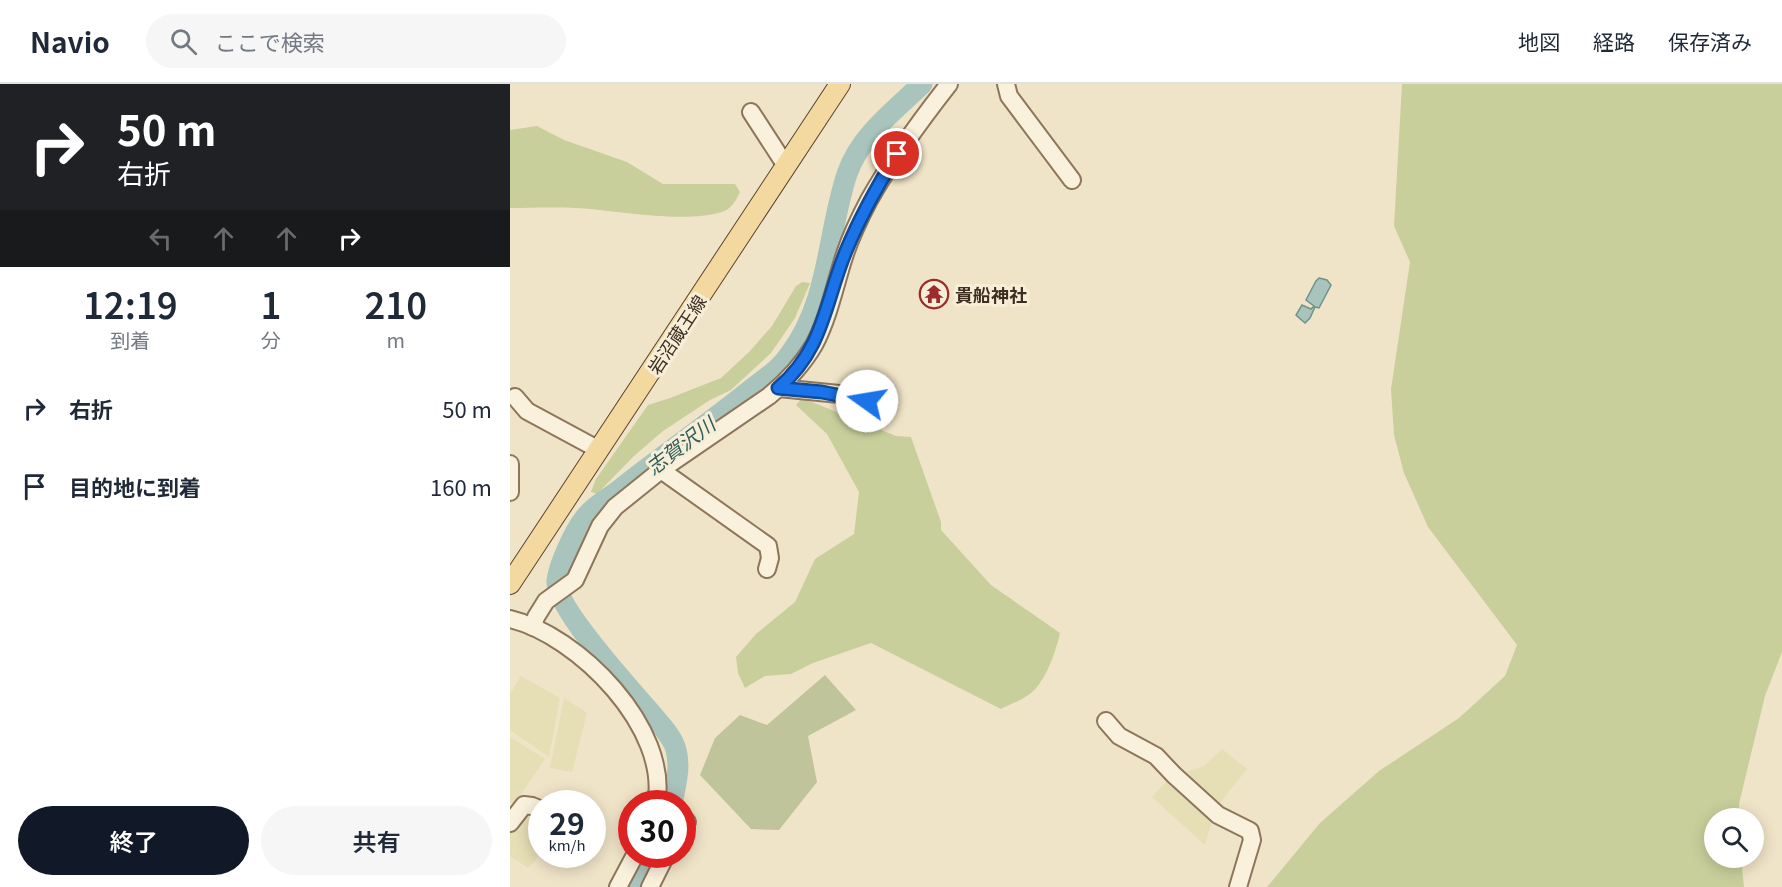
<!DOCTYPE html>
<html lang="ja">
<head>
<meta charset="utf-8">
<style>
	body { margin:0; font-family:Georgia,"Noto Sans JP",serif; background:#f6f6f7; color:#1f2937; height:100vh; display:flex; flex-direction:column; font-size:22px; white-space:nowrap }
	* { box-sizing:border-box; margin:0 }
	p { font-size:20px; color:#747a83 }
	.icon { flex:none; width:33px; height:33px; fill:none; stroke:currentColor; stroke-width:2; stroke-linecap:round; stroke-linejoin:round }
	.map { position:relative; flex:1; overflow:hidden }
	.sheet { display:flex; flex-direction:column; background:#fff; width:510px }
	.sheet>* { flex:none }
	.top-card { background:#202124; color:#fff; overflow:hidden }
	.controls { position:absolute; left:1194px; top:724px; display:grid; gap:12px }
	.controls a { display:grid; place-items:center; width:60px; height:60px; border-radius:50%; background:#fff; box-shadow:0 3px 15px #0003; font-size:30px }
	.speed { position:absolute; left:18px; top:706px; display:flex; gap:12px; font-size:30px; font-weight:700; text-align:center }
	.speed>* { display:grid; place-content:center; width:78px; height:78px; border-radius:50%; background:#fff; box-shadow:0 3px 15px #0003; line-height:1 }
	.speed small { font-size:15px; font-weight:400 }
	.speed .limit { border:9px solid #d22; background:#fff; color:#111 }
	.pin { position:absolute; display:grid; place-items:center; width:51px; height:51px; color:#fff; margin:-26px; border:3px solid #fff; border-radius:50%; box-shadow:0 2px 6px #0007 }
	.me { position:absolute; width:66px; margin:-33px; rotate:283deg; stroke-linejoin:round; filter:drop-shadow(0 0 4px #0008) }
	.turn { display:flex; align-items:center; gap:21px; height:126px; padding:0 18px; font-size:27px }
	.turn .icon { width:78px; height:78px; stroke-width:2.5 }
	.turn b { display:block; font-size:42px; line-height:51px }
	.lanes { display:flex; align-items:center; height:57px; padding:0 18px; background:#0003; justify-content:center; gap:30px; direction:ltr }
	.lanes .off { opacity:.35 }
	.eta { display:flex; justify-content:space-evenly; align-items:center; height:102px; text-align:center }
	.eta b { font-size:36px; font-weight:600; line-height:42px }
	.action { display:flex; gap:12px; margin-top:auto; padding:12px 18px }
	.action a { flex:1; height:69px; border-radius:36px; background:#111827; color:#fff; font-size:24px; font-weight:600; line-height:69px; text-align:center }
	.action a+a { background:#f6f6f7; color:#1f2937 }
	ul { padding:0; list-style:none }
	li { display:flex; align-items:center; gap:18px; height:78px; padding:0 18px }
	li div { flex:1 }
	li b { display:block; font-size:22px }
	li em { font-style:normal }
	header { display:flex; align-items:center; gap:36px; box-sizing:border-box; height:84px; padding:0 30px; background:#fff; border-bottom:2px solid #e0e1e3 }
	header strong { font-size:28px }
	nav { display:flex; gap:33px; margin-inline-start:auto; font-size:21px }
	.search { width:420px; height:54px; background:#f6f6f7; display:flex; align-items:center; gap:15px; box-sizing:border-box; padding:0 21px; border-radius:33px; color:#747a83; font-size:22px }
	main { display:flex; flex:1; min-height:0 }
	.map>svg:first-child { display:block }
</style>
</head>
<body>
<header>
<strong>Navio</strong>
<div class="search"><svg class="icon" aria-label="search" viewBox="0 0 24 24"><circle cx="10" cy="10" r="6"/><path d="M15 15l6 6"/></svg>ここで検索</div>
<nav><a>地図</a><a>経路</a><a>保存済み</a></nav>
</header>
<main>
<section class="sheet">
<div class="top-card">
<div class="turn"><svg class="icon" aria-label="right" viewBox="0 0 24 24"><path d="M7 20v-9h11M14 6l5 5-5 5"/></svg><div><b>50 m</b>右折</div></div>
<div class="lanes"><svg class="icon off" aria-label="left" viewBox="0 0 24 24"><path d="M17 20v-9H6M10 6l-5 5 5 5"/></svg><svg class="icon off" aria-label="ahead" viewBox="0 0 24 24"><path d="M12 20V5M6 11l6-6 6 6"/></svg><svg class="icon off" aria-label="ahead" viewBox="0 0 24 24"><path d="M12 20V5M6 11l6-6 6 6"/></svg><svg class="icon" aria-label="right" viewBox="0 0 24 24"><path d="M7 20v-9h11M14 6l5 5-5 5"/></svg></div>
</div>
<div class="eta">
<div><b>12:19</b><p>到着</p></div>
<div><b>1</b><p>分</p></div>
<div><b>210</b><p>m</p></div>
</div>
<ul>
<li><svg class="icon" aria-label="right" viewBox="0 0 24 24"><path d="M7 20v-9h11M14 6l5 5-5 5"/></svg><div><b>右折</b></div><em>50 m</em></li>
<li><svg class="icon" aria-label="arrive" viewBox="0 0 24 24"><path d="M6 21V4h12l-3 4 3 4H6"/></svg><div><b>目的地に到着</b></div><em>160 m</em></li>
</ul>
<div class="action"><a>終了</a><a>共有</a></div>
</section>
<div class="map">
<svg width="1272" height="803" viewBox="0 0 1272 803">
	<rect width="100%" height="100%" fill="#f0e4c8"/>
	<g fill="#e6deb5">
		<path d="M 11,592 L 50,614 L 39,673 L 0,646 L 0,610 Z"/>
		<path d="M 54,614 L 77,629 L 62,688 L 40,684 Z"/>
		<path d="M 0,653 L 35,675 L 4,720 L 0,717 Z"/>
		<path d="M 712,665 L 737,685 L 709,720 L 676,688 L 694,682 Z"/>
		<path d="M 660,694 L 704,731 L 695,761 L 642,713 Z"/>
		<path d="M 12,729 L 29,740 L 31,747 L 31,755 L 28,760 L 28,773 L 18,784 L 0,772 L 0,748 Z"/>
	</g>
	<g fill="#c9cf9b">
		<path d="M 892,0 L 1272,0 L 1272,568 L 1255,612 L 1229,720 L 1229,735 L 1204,735 L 1204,774 L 1231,774 L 1234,803 L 757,803 L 810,739 L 869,687 L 949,634 L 995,592 L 1007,561 L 918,443 L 894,389 L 884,351 L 881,305 L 900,178 L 884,142 Z"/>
		<path d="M 27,42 L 54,56 L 117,78 L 153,100 L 225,100 L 230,108 C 226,117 221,125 212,128 C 172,140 107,126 65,124 C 43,123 21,124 0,124 L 0,46 Z"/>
		<path d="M 292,198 L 300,199 L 285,234 L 261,269 L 221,306 L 200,316 L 153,347 L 124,372 L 87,410 L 81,408 L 86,395 L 138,321 L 160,314 L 211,294 L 239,268 L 262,242 L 286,202 Z"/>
		<path d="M 292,314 L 386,352 L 401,353 L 431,438 L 431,446 L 481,501 L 550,549 C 546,567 536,597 521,609 C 513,616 500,620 491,625 L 361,559 L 303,579 L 281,590 L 255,592 L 235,604 L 228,589 L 226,573 L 246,550 L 285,518 L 305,475 L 344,450 L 349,408 L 317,350 L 286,321 Z"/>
	</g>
	<path fill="#bfc49a" d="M 315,591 L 346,626 L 298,652 L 307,698 L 269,746 L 241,745 L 190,691 L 205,654 L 230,631 L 257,641 Z"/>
	<path fill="#a9c4bc" stroke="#6f938a" stroke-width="1.5" d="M 809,194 L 817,196 L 821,201 L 809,224 L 805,223 L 800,234 L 795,239 L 786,231 L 792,221 L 801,225 L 804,222 L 796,216 L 806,197 Z"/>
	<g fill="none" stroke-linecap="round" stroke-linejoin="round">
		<g stroke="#a9c4bc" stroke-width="21">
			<path d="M 162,720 C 165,702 171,685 166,666 C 163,653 149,639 141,629 C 122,607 44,522 47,497 C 49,480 64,448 74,435 C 83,422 101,413 113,403 C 156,369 201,338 243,304 C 256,294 271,284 280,270 C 320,217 317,150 337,90 C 350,52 384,27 412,0"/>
			<path d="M 125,803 L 139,771"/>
		</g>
		<g stroke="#8d765c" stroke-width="20">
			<g id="minor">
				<path d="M 496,0 L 499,12 L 562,96"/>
				<path d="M 241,28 L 276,82"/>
				<path d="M 269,304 L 329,310 L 357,317"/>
				<path d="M 5,313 L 17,327 L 80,361 L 88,368"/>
				<path d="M 0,380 L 0,408"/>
				<path d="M 151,386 L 258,462 L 260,474 L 257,485"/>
				<path d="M 0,535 C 68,551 161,645 146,720"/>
				<path d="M 23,543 L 26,533 L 36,517 L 65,496 L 90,442 L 105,423 L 151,386 L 259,312 C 276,298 293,280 304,261 C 319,233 325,200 335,170 C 341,152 350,133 359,116 C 382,75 410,37 439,0"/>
				<path d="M 596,637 L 609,652 L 646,672 L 664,691 L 708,731 L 740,747 L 742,756 L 728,803"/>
				<path d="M 0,739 L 14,721 L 22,722 L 32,726"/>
				<path d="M 172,744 L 177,738"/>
				<path d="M 108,803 L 125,771"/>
				<path d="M 140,803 L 156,771"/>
			</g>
		</g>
		<g stroke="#5b4430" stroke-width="22">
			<path id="major" d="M 0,500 L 330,0"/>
		</g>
		<use href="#minor" stroke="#faf1dc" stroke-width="16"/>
		<use href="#major" stroke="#f3d9a0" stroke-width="20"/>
	</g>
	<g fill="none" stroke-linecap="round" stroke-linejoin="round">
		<g stroke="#114b97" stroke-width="15">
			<path id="route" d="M 357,317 L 312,308 L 268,304 C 314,266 315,217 336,167 C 350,133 368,101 387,70"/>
		</g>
		<use href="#route" stroke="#1a73e8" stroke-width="10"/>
	</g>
	<defs>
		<g id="temple-ring" transform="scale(1.5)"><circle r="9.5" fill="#f7eed8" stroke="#9e2a2b" stroke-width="1.5"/><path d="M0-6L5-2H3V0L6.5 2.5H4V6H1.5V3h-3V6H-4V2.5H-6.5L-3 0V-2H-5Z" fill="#9e2a2b"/></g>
	</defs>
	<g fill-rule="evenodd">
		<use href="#temple-ring" x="424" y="210"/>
	</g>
	<g text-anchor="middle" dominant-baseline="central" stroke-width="6" stroke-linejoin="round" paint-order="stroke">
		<g font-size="18" font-weight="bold" fill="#3d2e20" stroke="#f7eed8" text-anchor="start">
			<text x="445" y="210">貴船神社</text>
		</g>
		<g font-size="18" fill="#3d2e20" stroke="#f7eed8">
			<text transform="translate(166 250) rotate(-57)">岩沼蔵王線</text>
		</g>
		<g font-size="20" font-style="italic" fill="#2f5d5a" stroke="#f7eed8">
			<text transform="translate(170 361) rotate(-37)">志賀沢川</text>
		</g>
	</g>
</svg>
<div class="controls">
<a><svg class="icon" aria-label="search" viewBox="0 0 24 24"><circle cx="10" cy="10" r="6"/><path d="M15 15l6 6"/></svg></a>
</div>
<div class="speed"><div>29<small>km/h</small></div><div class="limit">30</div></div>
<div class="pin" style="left:387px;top:70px;background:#d93025"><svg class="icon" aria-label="arrive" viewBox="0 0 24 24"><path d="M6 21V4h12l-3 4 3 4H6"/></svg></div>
<svg class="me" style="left:357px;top:317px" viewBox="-20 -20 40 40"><circle r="19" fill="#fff"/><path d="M0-13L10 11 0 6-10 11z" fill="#1a73e8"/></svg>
</div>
</main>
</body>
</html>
